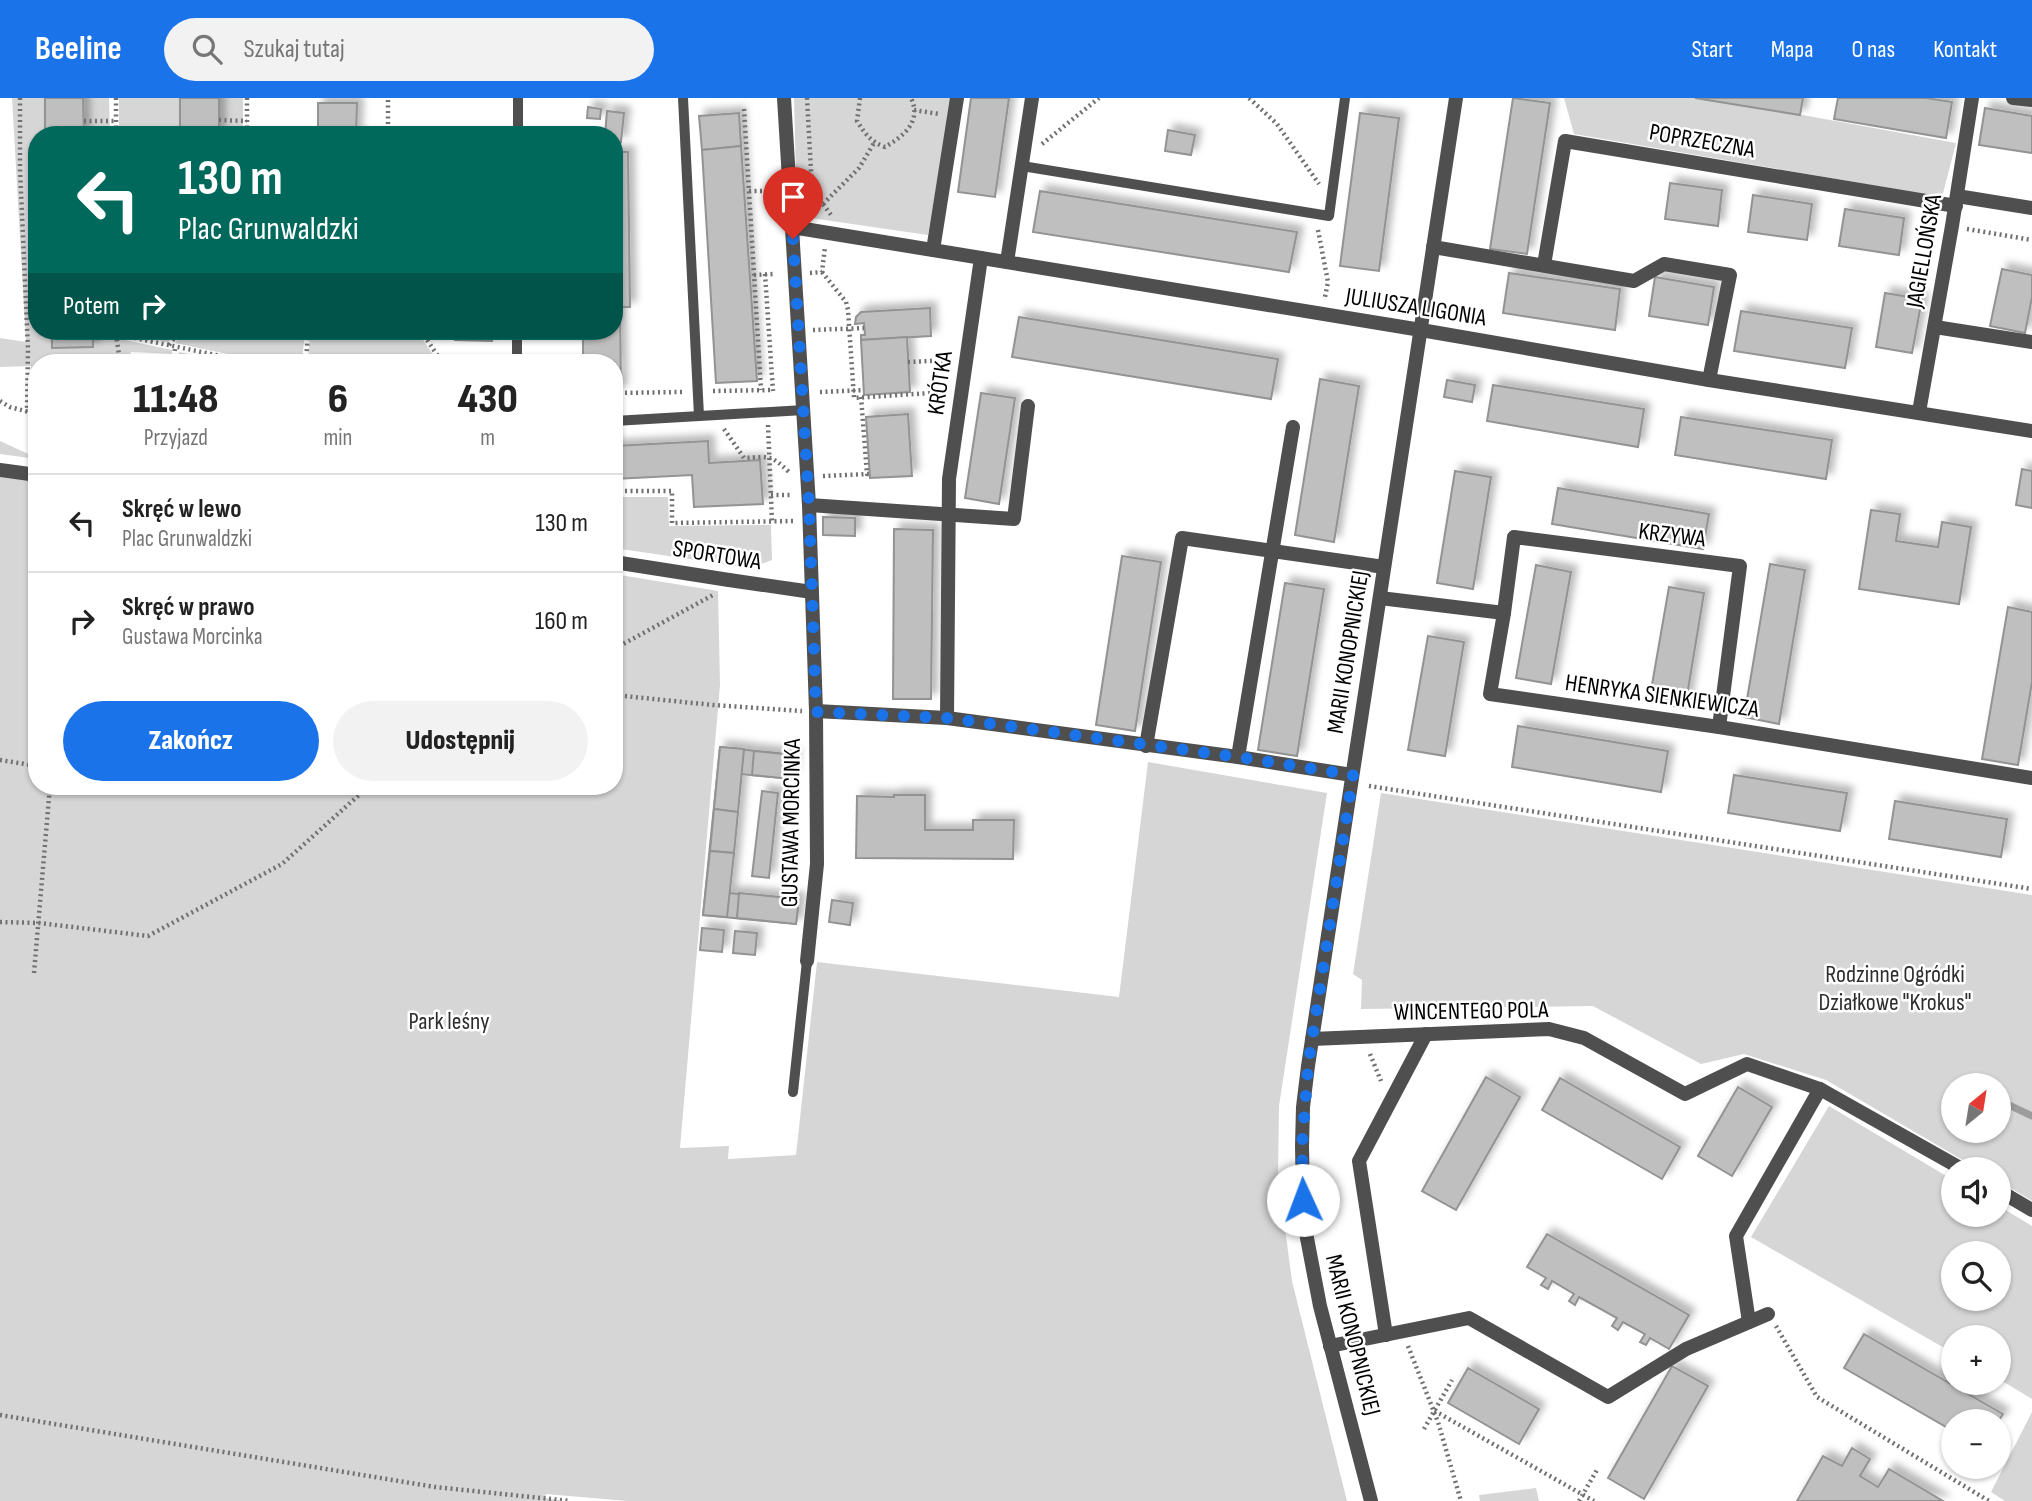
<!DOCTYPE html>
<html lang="pl">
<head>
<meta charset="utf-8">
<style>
	body { margin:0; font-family:"Sofia Sans Condensed",sans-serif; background:#f2f2f2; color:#222; height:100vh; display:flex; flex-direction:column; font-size:26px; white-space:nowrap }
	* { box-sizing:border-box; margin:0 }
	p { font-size:23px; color:#767676 }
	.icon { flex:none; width:38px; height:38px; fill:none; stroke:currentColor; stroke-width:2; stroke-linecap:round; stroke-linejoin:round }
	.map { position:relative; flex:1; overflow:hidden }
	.sheet { position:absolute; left:28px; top:256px; width:595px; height:441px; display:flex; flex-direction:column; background:#fff; border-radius:28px; box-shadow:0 2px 5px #0004 }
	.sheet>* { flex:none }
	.banner { position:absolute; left:28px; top:28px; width:595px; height:214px; border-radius:28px; box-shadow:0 2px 5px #0004; background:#00695c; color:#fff; overflow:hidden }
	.needle { width:46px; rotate:30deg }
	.tools { position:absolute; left:1941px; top:975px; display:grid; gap:14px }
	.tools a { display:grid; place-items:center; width:70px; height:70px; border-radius:50%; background:#fff; box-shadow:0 2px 5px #0004; font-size:35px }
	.pin { position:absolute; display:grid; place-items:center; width:60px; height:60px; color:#fff; margin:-72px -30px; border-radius:50% 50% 50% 0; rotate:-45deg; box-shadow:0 0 7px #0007 }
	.pin .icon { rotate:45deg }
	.me { position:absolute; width:77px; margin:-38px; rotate:358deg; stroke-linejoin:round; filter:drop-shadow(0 0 5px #0008) }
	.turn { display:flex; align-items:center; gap:24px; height:147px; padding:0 35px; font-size:32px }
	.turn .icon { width:91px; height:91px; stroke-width:2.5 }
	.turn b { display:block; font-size:49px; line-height:60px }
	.then { display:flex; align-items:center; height:66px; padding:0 35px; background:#0003; gap:14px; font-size:26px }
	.eta { display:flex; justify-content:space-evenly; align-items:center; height:119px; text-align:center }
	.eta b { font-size:42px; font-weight:800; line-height:49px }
	.cta { display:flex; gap:14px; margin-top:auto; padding:14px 35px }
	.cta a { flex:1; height:80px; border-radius:42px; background:#1a73e8; color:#fff; font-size:28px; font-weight:800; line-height:80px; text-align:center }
	.cta a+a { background:#f2f2f2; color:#222 }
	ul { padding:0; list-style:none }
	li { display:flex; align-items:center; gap:21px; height:98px; padding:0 35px; border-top:2px solid #e0e0e0 }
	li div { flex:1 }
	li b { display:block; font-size:26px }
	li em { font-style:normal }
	header { display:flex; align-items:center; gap:42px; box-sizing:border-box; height:98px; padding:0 35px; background:#1a73e8; color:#fff }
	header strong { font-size:33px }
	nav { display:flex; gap:38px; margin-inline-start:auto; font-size:24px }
	.search { width:490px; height:63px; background:#f2f2f2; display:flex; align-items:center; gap:18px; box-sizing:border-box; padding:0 24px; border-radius:38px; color:#767676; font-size:26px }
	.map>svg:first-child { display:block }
</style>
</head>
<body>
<header>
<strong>Beeline</strong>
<div class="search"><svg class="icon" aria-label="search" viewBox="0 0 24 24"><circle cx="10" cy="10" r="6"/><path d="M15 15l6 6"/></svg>Szukaj tutaj</div>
<nav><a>Start</a><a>Mapa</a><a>O nas</a><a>Kontakt</a></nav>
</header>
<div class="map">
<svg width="2032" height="1403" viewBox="0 0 2032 1403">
	<defs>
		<filter id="shadow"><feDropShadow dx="6" dy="-6" stdDeviation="3.5" flood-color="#0004"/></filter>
	</defs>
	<rect width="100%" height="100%" fill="#fff"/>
	<g fill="#d6d6d6" fill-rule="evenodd">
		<path d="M 12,0 L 109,0 L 110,37 L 37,37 L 37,233 L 110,233 L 111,239 L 172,252 L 172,256 L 131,254 L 130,264 L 37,264 L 37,296 L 32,296 L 31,268 L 0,269 L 0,240 L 26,244 Z"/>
		<rect x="119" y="0" width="124" height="37"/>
		<path d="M 794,0 L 951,0 L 928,137 L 797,118 Z"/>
		<path d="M 1564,0 L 1709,0 L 1956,45 L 1942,99 L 1574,36 Z"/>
		<path d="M 118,233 L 177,233 L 168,244 Z"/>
		<path d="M 184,233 L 305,233 L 302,264 L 265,264 L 175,245 Z"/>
		<path d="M 310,233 L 417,233 L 438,264 L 308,264 Z"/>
		<path d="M 179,254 L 229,264 L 178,264 Z"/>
		<path d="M 0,343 L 37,360 L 37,361 L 0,356 Z"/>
		<path d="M 0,372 L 37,377 L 37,688 L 614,688 L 614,476 L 718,493 L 720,587 L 680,1050 L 729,1048 L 728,1061 L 796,1057 L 817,864 L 1119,899 L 1148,664 L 1327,695 L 1279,1008 L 1278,1078 L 1292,1183 L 1347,1403 L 627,1403 L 546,1396 L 545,1400 L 563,1403 L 0,1403 Z"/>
		<path d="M 614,399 L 668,399 L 669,428 L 771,427 L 772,462 L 750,470 L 614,450 Z"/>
		<path d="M 1381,695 L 2032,797 L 2032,1103 L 1999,1083 L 1998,1071 L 1978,1071 L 1826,982 L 1744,956 L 1701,966 L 1593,908 L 1361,911 L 1362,882 L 1353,876 ZM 1953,987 L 1998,987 L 1998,1032 L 1953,1032 Z"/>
		<path d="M 1829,1008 L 1953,1082 L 1953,1116 L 1998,1116 L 1999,1108 L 2032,1128 L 2032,1301 L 1999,1281 L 1998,1239 L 1953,1239 L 1953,1255 L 1751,1139 ZM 1953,1155 L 1998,1155 L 1998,1200 L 1953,1200 Z"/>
		<path d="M 2032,1314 L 2032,1403 L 2005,1403 L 1991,1394 Z"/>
		<path d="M 1536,1390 L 1539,1403 L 1480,1403 L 1479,1397 Z"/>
	</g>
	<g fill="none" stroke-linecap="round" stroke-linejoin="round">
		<g stroke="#9d9d9d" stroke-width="7">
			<path d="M 1978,982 L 1984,987"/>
			<path d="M 1998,999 L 2009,1007 L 2032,1018"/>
		</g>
	</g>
	<g fill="#bfbfbf" stroke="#939393" stroke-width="2" filter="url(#shadow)">
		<path d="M 45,0 L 83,0 L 84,37 L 45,37 Z"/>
		<rect x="180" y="0" width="39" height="37"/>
		<path d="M 971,0 L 1009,0 L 995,99 L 958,94 Z"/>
		<path d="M 1513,0 L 1550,5 L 1527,156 L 1490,151 Z"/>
		<path d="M 1695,0 L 1803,0 L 1800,17 Z"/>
		<path d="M 1838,0 L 1926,0 L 1952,4 L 1946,40 L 1834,21 Z"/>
		<path d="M 318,5 L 357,5 L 356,37 L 318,37 Z"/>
		<path d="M 588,9 L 601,11 L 600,21 L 587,20 Z"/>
		<path d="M 1985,10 L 2032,18 L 2032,55 L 1979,47 Z"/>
		<path d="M 607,13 L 624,15 L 621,44 L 614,43 L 614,37 L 605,37 Z"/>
		<path d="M 739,15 L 741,48 L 702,52 L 699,18 Z"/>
		<path d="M 1360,15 L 1399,20 L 1379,173 L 1340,168 Z"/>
		<path d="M 1168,32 L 1195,37 L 1191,57 L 1165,53 Z"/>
		<path d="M 741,48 L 757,283 L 716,285 L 702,52 Z"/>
		<path d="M 614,54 L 628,54 L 630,209 L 620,209 L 621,293 L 614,293 L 614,264 L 583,264 L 583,233 L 614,233 Z"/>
		<path d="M 1670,85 L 1722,92 L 1718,128 L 1665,121 Z"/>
		<path d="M 1040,93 L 1297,134 L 1289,174 L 1033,134 Z"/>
		<path d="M 1753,97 L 1812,106 L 1807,142 L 1748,134 Z"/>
		<path d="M 1845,111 L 1904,120 L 1899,157 L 1839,148 Z"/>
		<path d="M 2002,171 L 2032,177 L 2032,199 L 2025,235 L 1990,228 Z"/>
		<path d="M 1509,175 L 1620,191 L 1615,232 L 1503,215 Z"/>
		<path d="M 1655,179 L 1714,189 L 1708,227 L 1649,218 Z"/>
		<path d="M 1885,195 L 1922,201 L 1912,255 L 1876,249 Z"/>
		<path d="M 930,210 L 931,238 L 861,242 L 861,237 L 865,237 L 864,225 L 855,226 L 856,219 L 861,214 Z"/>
		<path d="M 1741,213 L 1852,230 L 1845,270 L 1734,253 Z"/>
		<path d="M 1019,219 L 1278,261 L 1271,301 L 1012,259 Z"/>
		<path d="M 52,233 L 93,233 L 93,249 L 52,250 Z"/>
		<path d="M 455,233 L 493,233 L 492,243 L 455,242 Z"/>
		<path d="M 907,239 L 910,294 L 864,297 L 861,242 Z"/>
		<path d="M 1320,281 L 1359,288 L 1334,444 L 1295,437 Z"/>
		<path d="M 1447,282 L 1475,287 L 1472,304 L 1444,299 Z"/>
		<path d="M 1493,287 L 1644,311 L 1638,349 L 1487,323 Z"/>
		<path d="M 981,295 L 1015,300 L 999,406 L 965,400 Z"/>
		<path d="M 908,316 L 912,378 L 870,380 L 866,319 Z"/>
		<path d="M 1681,319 L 1832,342 L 1826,381 L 1675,357 Z"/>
		<path d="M 708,343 L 709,365 L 760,362 L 763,406 L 694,409 L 692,377 L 614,381 L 614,348 Z"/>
		<path d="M 2022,371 L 2032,373 L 2032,410 L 2016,407 Z"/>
		<path d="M 1455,373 L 1491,379 L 1473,491 L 1437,485 Z"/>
		<path d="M 1558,390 L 1709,416 L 1703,451 L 1552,426 Z"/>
		<path d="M 1871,412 L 1900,416 L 1896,443 L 1938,449 L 1942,424 L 1971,429 L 1959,506 L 1859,491 Z"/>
		<path d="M 823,419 L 855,420 L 855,438 L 823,437 Z"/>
		<path d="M 894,431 L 933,432 L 931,601 L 893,601 Z"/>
		<path d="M 1122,458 L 1161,464 L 1135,633 L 1096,627 Z"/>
		<path d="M 1770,466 L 1805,472 L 1779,626 L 1744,619 Z"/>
		<path d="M 1536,467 L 1571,474 L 1551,586 L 1516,580 Z"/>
		<path d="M 1285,485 L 1324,491 L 1297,658 L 1258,652 Z"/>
		<path d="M 1669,489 L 1704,495 L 1685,610 L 1649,604 Z"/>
		<path d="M 2008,509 L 2032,514 L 2032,584 L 2018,667 L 1982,661 Z"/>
		<path d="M 1428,538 L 1464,544 L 1445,658 L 1408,652 Z"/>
		<path d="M 1518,628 L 1668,653 L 1661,694 L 1512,669 Z"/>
		<path d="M 720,649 L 794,657 L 791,681 L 741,676 L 729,795 L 799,801 L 796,826 L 703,817 Z"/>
		<path d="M 720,649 L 744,651 L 738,714 L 714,711 Z"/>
		<path d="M 754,653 L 794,657 L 791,681 L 752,677 Z"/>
		<path d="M 1734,677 L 1847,695 L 1840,733 L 1728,715 Z"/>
		<path d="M 762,693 L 778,695 L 769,780 L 752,778 Z"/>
		<path d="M 894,697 L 925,697 L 925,732 L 973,732 L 973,722 L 1014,722 L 1013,761 L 856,760 L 857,698 L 894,699 Z"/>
		<path d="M 1895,703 L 2007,721 L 2001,759 L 1889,741 Z"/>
		<path d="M 714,711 L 738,714 L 734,755 L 710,753 Z"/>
		<path d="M 710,753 L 734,755 L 727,819 L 703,817 Z"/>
		<path d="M 739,795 L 799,801 L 796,826 L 737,820 Z"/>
		<path d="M 832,802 L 853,805 L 850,827 L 829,824 Z"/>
		<path d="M 702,830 L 724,832 L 722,854 L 700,852 Z"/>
		<path d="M 735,833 L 757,835 L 755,857 L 733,855 Z"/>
		<path d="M 1486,979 L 1520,999 L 1456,1112 L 1422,1093 Z"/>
		<path d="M 1560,980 L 1680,1049 L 1662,1081 L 1542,1012 Z"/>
		<path d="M 1738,989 L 1772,1009 L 1732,1078 L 1698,1058 Z"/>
		<path d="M 1547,1136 L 1689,1217 L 1669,1251 L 1650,1240 L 1646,1247 L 1640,1244 L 1645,1236 L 1623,1224 L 1618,1232 L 1612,1228 L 1617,1220 L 1579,1199 L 1575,1207 L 1569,1203 L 1574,1196 L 1552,1183 L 1548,1191 L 1541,1187 L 1546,1180 L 1527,1169 Z"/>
		<path d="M 1864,1236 L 2003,1316 L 1998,1324 L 1953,1323 L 1953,1333 L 1844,1270 Z"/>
		<path d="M 1672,1268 L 1708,1288 L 1644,1401 L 1608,1380 Z"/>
		<path d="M 1468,1270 L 1539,1311 L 1519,1346 L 1448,1305 Z"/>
		<path d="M 1852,1350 L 1870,1361 L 1860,1378 L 1878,1389 L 1889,1371 L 1943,1403 L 1797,1403 L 1823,1358 L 1842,1368 Z"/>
	</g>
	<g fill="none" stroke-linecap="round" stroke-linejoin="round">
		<g stroke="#717171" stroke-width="4.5" stroke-dasharray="2 3.5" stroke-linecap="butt">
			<path d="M 20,0 L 20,70 L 28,252 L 27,314"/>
			<path d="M 116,0 L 116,37"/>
			<path d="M 247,0 L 247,37"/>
			<path d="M 807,0 L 812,91 L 831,117"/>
			<path d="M 860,0 L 857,23 C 865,36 871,44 885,49 C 904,38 922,23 911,0"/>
			<path d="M 1249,0 L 1277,26 L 1319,86"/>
			<path d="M 744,11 L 761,292"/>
			<path d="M 914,12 L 939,16"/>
			<path d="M 219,22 L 247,23"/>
			<path d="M 84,23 L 116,23"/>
			<path d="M 388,37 L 388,0"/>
			<path d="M 1042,46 L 1099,0"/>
			<path d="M 749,93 L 771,93"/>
			<path d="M 823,106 L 859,70 L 874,45"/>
			<path d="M 1967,131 L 2032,142"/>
			<path d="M 1318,132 L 1328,184 L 1325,199"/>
			<path d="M 822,174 L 846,204 L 848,212 L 854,300 L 946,294"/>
			<path d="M 810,175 L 822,174 L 825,149"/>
			<path d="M 765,176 L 773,293"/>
			<path d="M 754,177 L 774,176"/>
			<path d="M 813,232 L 864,230"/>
			<path d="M 116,233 L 116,236 L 249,264"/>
			<path d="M 421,233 L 442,264"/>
			<path d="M 116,236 L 120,264"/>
			<path d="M 169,247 L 180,233"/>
			<path d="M 174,264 L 175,249"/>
			<path d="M 306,264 L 308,233"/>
			<path d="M 908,264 L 950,262"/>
			<path d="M 713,293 L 772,292"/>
			<path d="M 820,294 L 864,292"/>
			<path d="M 614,295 L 683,294"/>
			<path d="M 861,299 L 867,376 L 870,376"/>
			<path d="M 0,303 L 10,309 L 37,316"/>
			<path d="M 768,327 L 772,423"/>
			<path d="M 724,331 L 744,360 C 770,359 770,356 789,374"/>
			<path d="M 823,378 L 867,376"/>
			<path d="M 614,393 L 672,393 L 672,425 L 795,423"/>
			<path d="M 771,397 L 791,397"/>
			<path d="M 614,551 L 713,497"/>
			<path d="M 614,597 L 713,607 L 802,613"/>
			<path d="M 0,662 L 37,668"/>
			<path d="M 1369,688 L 2032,791"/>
			<path d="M 0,824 L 39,825 L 148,838 L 282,766 L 369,688"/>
			<path d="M 34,875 L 50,688"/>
			<path d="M 1370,956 L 1381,983"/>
			<path d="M 1776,1228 L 1817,1299 L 1989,1403"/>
			<path d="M 1408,1248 L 1438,1324 L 1461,1403"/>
			<path d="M 1434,1314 L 1440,1316 L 1594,1403"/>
			<path d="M 0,1317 L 435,1389 L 570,1403"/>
			<path d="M 1424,1331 L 1452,1282"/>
			<path d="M 1579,1403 L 1597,1372"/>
		</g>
		<g stroke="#4f4f4f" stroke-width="10">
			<path d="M 683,0 L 699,318"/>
			<path d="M 518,37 L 518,0"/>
			<path d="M 1022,68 L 1329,118 L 1345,0"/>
			<path d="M 517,264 L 517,233"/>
			<path d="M 614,323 L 804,312"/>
			<path d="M 793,994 L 807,863"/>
		</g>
		<g stroke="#4f4f4f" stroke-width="14">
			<path d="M 614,464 L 729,482"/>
			<path d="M 816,613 L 947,620 L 1238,659 L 1352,677"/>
		</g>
		<g stroke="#4f4f4f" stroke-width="14">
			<path d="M 784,0 L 809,407 L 816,613 L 817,766 L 807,863"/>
			<path d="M 2013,0 L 2032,2"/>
			<path d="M 1957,98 L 2032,110"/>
			<path d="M 792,129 L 1421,232 L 1709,282 L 2032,333"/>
			<path d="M 1433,149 L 1634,183 L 1664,166 L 1730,177 L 1709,282"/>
			<path d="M 933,152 L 957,0"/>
			<path d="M 1007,164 L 1032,0"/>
			<path d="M 1544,167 L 1565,43 L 1956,108"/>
			<path d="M 1935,229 L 2032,244"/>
			<path d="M 1919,314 L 1952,128 L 1972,0"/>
			<path d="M 0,372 L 37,377"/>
			<path d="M 809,407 L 1014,421 L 1028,308"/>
			<path d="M 729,482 L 812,494"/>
			<path d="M 1380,500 L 1504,515 L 1490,596 L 1719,629 L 2032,680"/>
			<path d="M 1504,515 L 1514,439 L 1740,468 L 1719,629"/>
			<path d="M 947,620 L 949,381 L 981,160"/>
			<path d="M 1146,648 L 1182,440 L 1384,469"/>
			<path d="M 1238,659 L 1293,329"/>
			<path d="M 1312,941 L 1549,931 L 1584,940 L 1685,996 L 1747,966 L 1820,991 L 1962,1071"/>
			<path d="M 1998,1092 L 2032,1112"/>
			<path d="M 1749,1224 L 1736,1138 L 1820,991"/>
			<path d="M 1386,1237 L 1359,1063 L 1426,936"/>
			<path d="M 1330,1248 L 1469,1220 L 1608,1299 L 1686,1251 L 1768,1216"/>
			<path d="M 1371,1403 L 1320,1208 L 1307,1140 L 1303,1102 L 1302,1048 L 1303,1009 L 1308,968 L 1456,0"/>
		</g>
	</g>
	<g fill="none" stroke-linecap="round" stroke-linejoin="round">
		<path stroke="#1a73e8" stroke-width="12" stroke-dasharray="0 21.6" d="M 793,141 L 809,407 L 816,614 L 947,620 L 1238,659 L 1353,677 L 1308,968 L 1302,1048 L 1303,1102"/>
	</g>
	<g text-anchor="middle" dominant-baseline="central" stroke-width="5" stroke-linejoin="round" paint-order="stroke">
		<g font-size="24" fill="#000" stroke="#fff">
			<text transform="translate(1702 43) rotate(10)">POPRZECZNA</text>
			<text transform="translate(1924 153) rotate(-80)">JAGIELLOŃSKA</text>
			<text transform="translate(1416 209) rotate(9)">JULIUSZA LIGONIA</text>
			<text transform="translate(940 285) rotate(-82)">KRÓTKA</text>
			<text transform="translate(1672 437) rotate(7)">KRZYWA</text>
			<text transform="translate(717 457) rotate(9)">SPORTOWA</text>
			<text transform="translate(1348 554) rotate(-81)">MARII KONOPNICKIEJ</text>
			<text transform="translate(1662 598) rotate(8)">HENRYKA SIENKIEWICZA</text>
			<text transform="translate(791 725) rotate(-89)">GUSTAWA MORCINKA</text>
			<text transform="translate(1471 913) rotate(-1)">WINCENTEGO POLA</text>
			<text transform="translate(1353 1237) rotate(76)">MARII KONOPNICKIEJ</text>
		</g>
		<g font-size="24" fill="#2d2d2d" stroke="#fff">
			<text x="1895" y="876">Rodzinne Ogródki<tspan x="1895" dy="28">Działkowe "Krokus"</tspan></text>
			<text x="449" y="923">Park leśny</text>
		</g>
	</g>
</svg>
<div class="tools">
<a><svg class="needle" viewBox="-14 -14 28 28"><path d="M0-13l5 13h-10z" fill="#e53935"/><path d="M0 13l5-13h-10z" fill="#767676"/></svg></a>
<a><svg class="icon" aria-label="sound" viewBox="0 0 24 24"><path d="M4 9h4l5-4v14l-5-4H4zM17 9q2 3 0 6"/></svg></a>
<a><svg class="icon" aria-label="search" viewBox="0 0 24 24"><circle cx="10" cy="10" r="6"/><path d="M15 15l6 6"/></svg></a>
<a>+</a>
<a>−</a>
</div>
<div class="pin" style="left:793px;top:141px;background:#d93025"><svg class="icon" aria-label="arrive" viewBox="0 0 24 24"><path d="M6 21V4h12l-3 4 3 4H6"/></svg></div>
<svg class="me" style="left:1303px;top:1102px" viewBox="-20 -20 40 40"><circle r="19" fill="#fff"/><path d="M0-13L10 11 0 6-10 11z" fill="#1a73e8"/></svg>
<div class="banner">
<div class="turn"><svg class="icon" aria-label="left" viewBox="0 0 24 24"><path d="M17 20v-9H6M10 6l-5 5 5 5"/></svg><div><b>130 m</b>Plac Grunwaldzki</div></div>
<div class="then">Potem<svg class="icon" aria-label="right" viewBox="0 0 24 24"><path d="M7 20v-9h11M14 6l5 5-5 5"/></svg></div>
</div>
<section class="sheet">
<div class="eta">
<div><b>11:48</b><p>Przyjazd</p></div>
<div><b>6</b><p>min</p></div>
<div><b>430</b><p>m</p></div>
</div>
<ul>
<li><svg class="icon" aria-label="left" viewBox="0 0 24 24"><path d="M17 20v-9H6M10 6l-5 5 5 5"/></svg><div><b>Skręć w lewo</b><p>Plac Grunwaldzki</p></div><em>130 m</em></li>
<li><svg class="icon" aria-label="right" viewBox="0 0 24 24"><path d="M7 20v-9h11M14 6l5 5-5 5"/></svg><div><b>Skręć w prawo</b><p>Gustawa Morcinka</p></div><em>160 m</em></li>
</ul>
<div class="cta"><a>Zakończ</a><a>Udostępnij</a></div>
</section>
</div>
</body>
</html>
